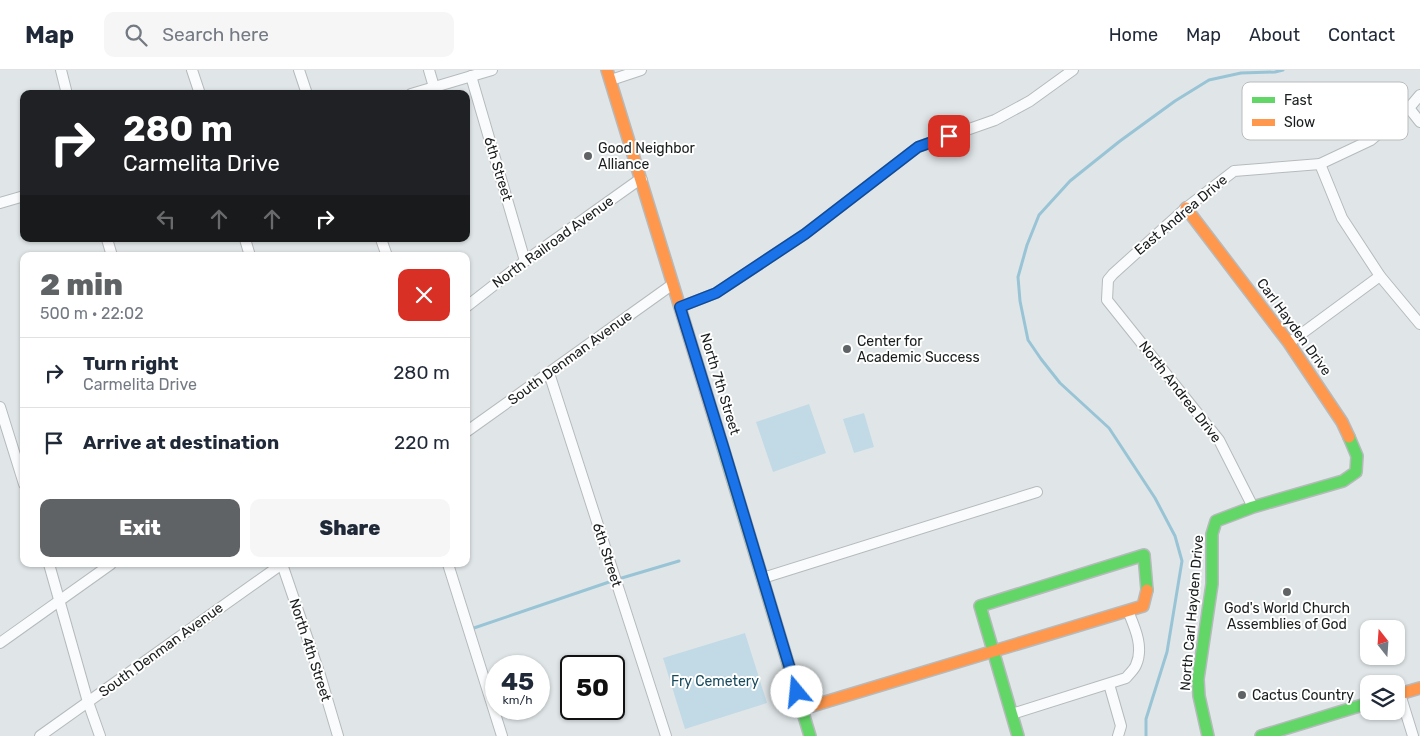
<!DOCTYPE html>
<html lang="en">
<head>
<meta charset="utf-8">
<style>
	body { margin:0; font-family:Rubik,sans-serif; background:#f6f6f7; color:#1f2937; height:100vh; display:flex; flex-direction:column; font-size:19px; white-space:nowrap }
	* { box-sizing:border-box; margin:0 }
	p { font-size:16px; color:#747a83 }
	.icon { flex:none; width:28px; height:28px; fill:none; stroke:currentColor; stroke-width:2; stroke-linecap:round; stroke-linejoin:round }
	.map { position:relative; flex:1; overflow:hidden }
	.side { position:absolute; left:20px; top:182px; width:450px; height:315px; display:flex; flex-direction:column; background:#fff; border-radius:10px; box-shadow:0 1px 4px #0004 }
	.side>* { flex:none }
	.top-card { position:absolute; left:20px; top:20px; width:450px; height:152px; border-radius:10px; box-shadow:0 1px 4px #0004; background:#202124; color:#fff; overflow:hidden }
	.needle { width:32px; rotate:343deg }
	.tools { position:absolute; left:1360px; top:550px; display:grid; gap:10px }
	.tools a { display:grid; place-items:center; width:45px; height:45px; border-radius:10px; background:#fff; box-shadow:0 1px 4px #0004; font-size:25px }
	.speed { position:absolute; left:485px; top:585px; display:flex; gap:10px; font-size:25px; font-weight:700; text-align:center }
	.speed>* { display:grid; place-content:center; width:65px; height:65px; border-radius:50%; background:#fff; box-shadow:0 1px 4px #0004; line-height:1 }
	.speed small { font-size:12px; font-weight:400 }
	.speed .limit { border:2px solid #111; border-radius:8px; background:#fff; color:#111 }
	.pin { position:absolute; display:grid; place-items:center; width:42px; height:42px; color:#fff; margin:-21px; border-radius:10px; box-shadow:0 2px 8px #0006 }
	.me { position:absolute; width:55px; margin:-28px; rotate:343deg; stroke-linejoin:round; filter:drop-shadow(0 0 4px #0008) }
	.turn { display:flex; align-items:center; gap:18px; height:105px; padding:0 20px; font-size:22px }
	.turn .icon { width:65px; height:65px; stroke-width:2.5 }
	.turn b { display:block; font-size:35px; line-height:42px }
	.lanes { display:flex; align-items:center; height:48px; padding:0 20px; background:#0003; justify-content:center; gap:25px; direction:ltr }
	.lanes .off { opacity:.35 }
	.round { display:grid; place-items:center; flex:none; width:52px; height:52px; border-radius:10px; background:#f6f6f7 }
	.head { display:flex; align-items:center; justify-content:space-between; height:85px; padding:0 20px }
	h1 { font-size:30px; font-weight:800; line-height:38px; color:#5f6365 }
	.primary-button { display:flex; gap:10px; margin-top:auto; padding:10px 20px }
	.primary-button a { flex:1; height:58px; border-radius:10px; background:#5f6365; color:#fff; font-size:20px; font-weight:800; line-height:58px; text-align:center }
	.primary-button a+a { background:#f6f6f7; color:#1f2937 }
	ul { padding:0; list-style:none }
	li { display:flex; align-items:center; gap:15px; height:70px; padding:0 20px; border-top:1px solid #e0e1e3 }
	li div { flex:1 }
	li b { display:block; font-size:19px }
	li em { font-style:normal }
	header { display:flex; align-items:center; gap:30px; box-sizing:border-box; height:70px; padding:0 25px; background:#fff; border-bottom:1px solid #e0e1e3 }
	header strong { font-size:24px }
	nav { display:flex; gap:28px; margin-inline-start:auto; font-size:18px }
	.search { width:350px; height:45px; background:#f6f6f7; display:flex; align-items:center; gap:12px; box-sizing:border-box; padding:0 18px; border-radius:10px; color:#747a83; font-size:19px }
	.map>svg:first-child { display:block }
</style>
</head>
<body>
<header>
<strong>Map</strong>
<div class="search"><svg class="icon" aria-label="search" viewBox="0 0 24 24"><circle cx="10" cy="10" r="6"/><path d="M15 15l6 6"/></svg>Search here</div>
<nav><a>Home</a><a>Map</a><a>About</a><a>Contact</a></nav>
</header>
<div class="map">
<svg width="1420" height="666" viewBox="0 0 1420 666">
	<rect width="100%" height="100%" fill="#e0e6e8"/>
	<g fill="#c1dae5">
		<path d="M 809,334 L 826,383 L 773,402 L 756,352 Z"/>
		<path d="M 864,343 L 874,377 L 854,383 L 843,349 Z"/>
		<path d="M 745,563 L 767,633 L 685,659 L 663,588 Z"/>
	</g>
	<g fill="none" stroke-linecap="round" stroke-linejoin="round">
		<g stroke="#98c4d6" stroke-width="3">
			<path d="M 471,559 L 615,510 L 679,491"/>
			<path d="M 1146,666 L 1146,649 L 1167,582 L 1182,491 L 1175,466 L 1155,428 L 1109,358 L 1060,313 L 1041,289 L 1028,270 L 1020,231 L 1018,207 L 1027,175 L 1039,145 L 1070,111 L 1120,71 L 1175,31 L 1209,10 L 1241,3 L 1275,2 L 1283,0"/>
		</g>
		<g stroke="#b6babc" stroke-width="12">
			<g id="street">
				<path d="M 61,0 L 67,24"/>
				<path d="M 192,0 L 200,24"/>
				<path d="M 299,0 L 307,24"/>
				<path d="M 429,0 L 434,17"/>
				<path d="M 471,6 L 525,191"/>
				<path d="M 611,10 L 641,0"/>
				<path d="M 411,24 L 492,0"/>
				<path d="M 1409,38 L 1420,52"/>
				<path d="M 1320,94 L 1342,148 L 1380,206 L 1420,254"/>
				<path d="M 0,133 L 24,126"/>
				<path d="M 107,169 L 112,186"/>
				<path d="M 245,169 L 250,186"/>
				<path d="M 381,169 L 387,186"/>
				<path d="M 466,237 L 525,191 L 636,112 L 642,110"/>
				<path d="M 680,237 L 716,223 L 805,164 L 918,77 L 995,50 L 1030,31 L 1073,0"/>
				<path d="M 1289,273 L 1380,206"/>
				<path d="M 549,303 L 666,666"/>
				<path d="M 0,337 L 24,414"/>
				<path d="M 466,362 L 673,214"/>
				<path d="M 1253,437 L 1219,370 L 1107,230 L 1108,210 L 1113,204 L 1186,138 L 1234,101 L 1320,94 L 1371,70 L 1409,38 L 1420,25"/>
				<path d="M 49,494 L 88,632 L 100,666"/>
				<path d="M 282,494 L 320,605 L 338,666"/>
				<path d="M 448,494 L 502,666"/>
				<path d="M 763,508 L 1037,422"/>
				<path d="M 0,573 L 111,494"/>
				<path d="M 1109,614 L 1121,656 L 1118,666"/>
				<path d="M 1400,624 L 1413,666"/>
				<path d="M 1012,644 L 1126,608 C 1129,604 1134,600 1136,595 C 1144,577 1135,558 1128,541"/>
				<path d="M 40,666 L 282,494"/>
			</g>
		</g>
		<g stroke="#b6babc" stroke-width="14">
			<g id="fast">
				<path d="M 714,348 L 810,666"/>
				<path d="M 1018,666 L 980,536 L 1144,485 L 1147,520"/>
				<path d="M 1208,666 L 1199,626 L 1198,609 L 1212,514 L 1212,464 L 1216,451 L 1253,437 L 1343,411 L 1356,402 L 1357,386 L 1349,367"/>
				<path d="M 1261,666 L 1369,633"/>
			</g>
		</g>
		<g stroke="#b6babc" stroke-width="14">
			<g id="slow">
				<path d="M 607,0 L 714,348"/>
				<path d="M 1186,138 L 1289,273 L 1342,352 L 1349,367"/>
				<path d="M 1396,625 L 1420,618"/>
				<path d="M 802,639 L 1143,536 L 1147,520"/>
			</g>
		</g>
		<use href="#street" stroke="#fafbfc" stroke-width="10"/>
		<use href="#fast" stroke="#63d668" stroke-width="11"/>
		<use href="#slow" stroke="#ff974d" stroke-width="11"/>
	</g>
	<g fill="none" stroke-linecap="round" stroke-linejoin="round">
		<g stroke="#114b97" stroke-width="12">
			<path id="route" d="M 797,622 L 723,376 L 680,237 L 716,223 L 805,164 L 918,77 L 949,66"/>
		</g>
		<use href="#route" stroke="#1a73e8" stroke-width="9"/>
	</g>
	<g fill="#5f6365" stroke="#fff" stroke-width="2">
		<circle cx="588" cy="86" r="5"/>
		<circle cx="847" cy="279" r="5"/>
		<circle cx="1287" cy="522" r="5"/>
		<circle cx="1242" cy="625" r="5"/>
	</g>
	<g text-anchor="middle" dominant-baseline="central" stroke-width="4" stroke-linejoin="round" paint-order="stroke">
		<g font-size="14" fill="#191d1e" stroke="#fff" text-anchor="start">
			<text x="598" y="78">Good Neighbor<tspan x="598" dy="16">Alliance</tspan></text>
			<text x="857" y="271">Center for<tspan x="857" dy="16">Academic Success</tspan></text>
			<text x="1287" y="538" text-anchor="middle">God's World Church<tspan x="1287" dy="16">Assemblies of God</tspan></text>
			<text x="1252" y="625">Cactus Country</text>
		</g>
		<g font-size="14" fill="#191d1e" stroke="#fff">
			<text transform="translate(498 99) rotate(73)">6th Street</text>
			<text transform="translate(1181 145) rotate(-40)">East Andrea Drive</text>
			<text transform="translate(553 172) rotate(-36)">North Railroad Avenue</text>
			<text transform="translate(1294 257) rotate(54)">Carl Hayden Drive</text>
			<text transform="translate(570 288) rotate(-36)">South Denman Avenue</text>
			<text transform="translate(720 314) rotate(73)">North 7th Street</text>
			<text transform="translate(1180 322) rotate(52)">North Andrea Drive</text>
			<text transform="translate(607 485) rotate(72)">6th Street</text>
			<text transform="translate(1192 543) rotate(-85)">North Carl Hayden Drive</text>
			<text transform="translate(161 580) rotate(-36)">South Denman Avenue</text>
			<text transform="translate(310 580) rotate(72)">North 4th Street</text>
		</g>
		<g font-size="14" fill="#174a5c" stroke="#fff">
			<text x="715" y="611">Fry Cemetery</text>
		</g>
	</g>
	<rect x="1242" y="12" width="166" height="58" rx="8" fill="#fff" stroke="#babbbc" stroke-width="1"/>
	<rect x="1252" y="27" width="23" height="6" fill="#63d668"/>
	<rect x="1252" y="49" width="23" height="7" fill="#ff974d"/>
	<g font-size="14" fill="#191d1e">
		<text x="1284" y="35">Fast</text>
		<text x="1284" y="57">Slow</text>
	</g>
</svg>
<div class="tools">
<a><svg class="needle" viewBox="-14 -14 28 28"><path d="M0-13l5 13h-10z" fill="#e53935"/><path d="M0 13l5-13h-10z" fill="#747a83"/></svg></a>
<a><svg class="icon" aria-label="layers" viewBox="0 0 24 24"><path d="M12 4l9 5-9 5-9-5zM3 14l9 5 9-5"/></svg></a>
</div>
<div class="speed"><div>45<small>km/h</small></div><div class="limit">50</div></div>
<div class="pin" style="left:949px;top:66px;background:#d93025"><svg class="icon" aria-label="arrive" viewBox="0 0 24 24"><path d="M6 21V4h12l-3 4 3 4H6"/></svg></div>
<svg class="me" style="left:797px;top:622px" viewBox="-20 -20 40 40"><circle r="19" fill="#fff"/><path d="M0-13L10 11 0 6-10 11z" fill="#1a73e8"/></svg>
<div class="top-card">
<div class="turn"><svg class="icon" aria-label="right" viewBox="0 0 24 24"><path d="M7 20v-9h11M14 6l5 5-5 5"/></svg><div><b>280 m</b>Carmelita Drive</div></div>
<div class="lanes"><svg class="icon off" aria-label="left" viewBox="0 0 24 24"><path d="M17 20v-9H6M10 6l-5 5 5 5"/></svg><svg class="icon off" aria-label="ahead" viewBox="0 0 24 24"><path d="M12 20V5M6 11l6-6 6 6"/></svg><svg class="icon off" aria-label="ahead" viewBox="0 0 24 24"><path d="M12 20V5M6 11l6-6 6 6"/></svg><svg class="icon" aria-label="right" viewBox="0 0 24 24"><path d="M7 20v-9h11M14 6l5 5-5 5"/></svg></div>
</div>
<section class="side">
<div class="head"><div><h1>2 min</h1><p>500 m · 22:02</p></div><a class="round" style="background:#d93025;color:#fff"><svg class="icon" aria-label="close" viewBox="0 0 24 24"><path d="M6 6l12 12M18 6L6 18"/></svg></a></div>
<ul>
<li><svg class="icon" aria-label="right" viewBox="0 0 24 24"><path d="M7 20v-9h11M14 6l5 5-5 5"/></svg><div><b>Turn right</b><p>Carmelita Drive</p></div><em>280 m</em></li>
<li><svg class="icon" aria-label="arrive" viewBox="0 0 24 24"><path d="M6 21V4h12l-3 4 3 4H6"/></svg><div><b>Arrive at destination</b></div><em>220 m</em></li>
</ul>
<div class="primary-button"><a>Exit</a><a>Share</a></div>
</section>
</div>
</body>
</html>
